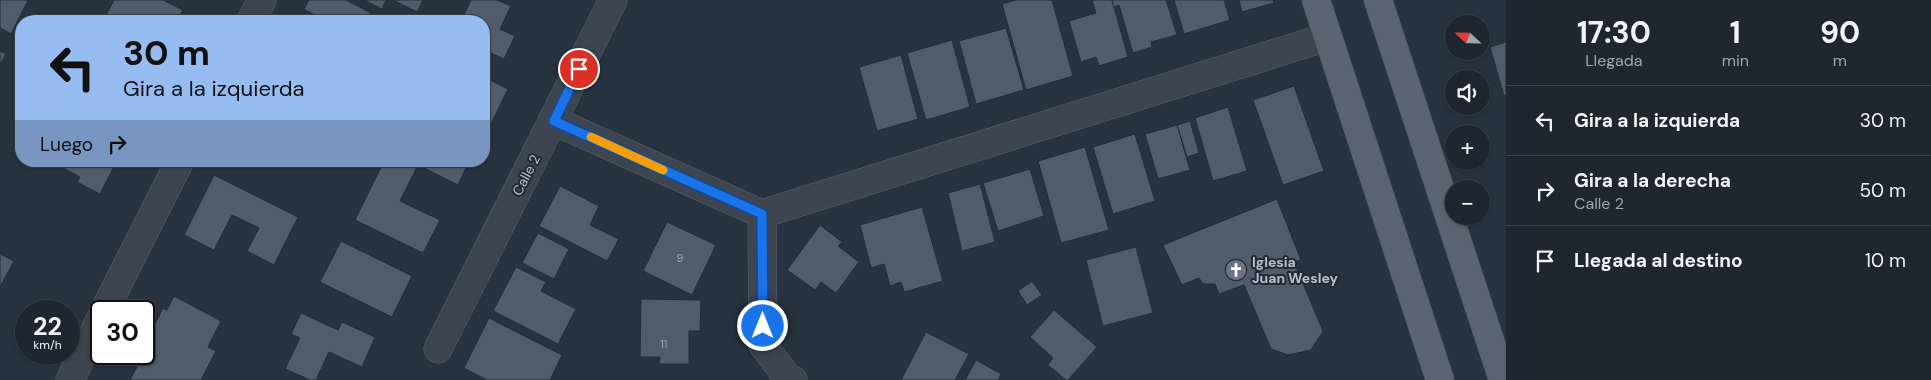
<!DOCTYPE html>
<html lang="es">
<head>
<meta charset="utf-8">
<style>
	body { margin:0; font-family:"DM Sans",sans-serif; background:#2b323c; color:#f1f3f6; height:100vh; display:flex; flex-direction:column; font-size:19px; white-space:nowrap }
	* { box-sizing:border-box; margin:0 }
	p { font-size:16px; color:#a1a5ab }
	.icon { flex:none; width:28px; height:28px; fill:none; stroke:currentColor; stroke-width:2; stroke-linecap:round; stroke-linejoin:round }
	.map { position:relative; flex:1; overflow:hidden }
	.details { display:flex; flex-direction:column; background:#1e2630; width:425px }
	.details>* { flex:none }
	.top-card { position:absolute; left:15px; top:15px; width:475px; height:152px; border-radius:20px; box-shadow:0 1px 4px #0004,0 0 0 1px #3c434c; background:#96bcf2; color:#111; overflow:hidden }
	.needle { width:32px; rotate:292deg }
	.controls { position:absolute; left:1445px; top:15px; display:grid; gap:10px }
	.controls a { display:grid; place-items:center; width:45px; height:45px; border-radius:50%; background:#1e2630; box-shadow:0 1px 4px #0004,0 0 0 1px #3c434c; font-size:25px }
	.speed { position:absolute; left:15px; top:300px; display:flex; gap:10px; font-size:25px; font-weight:700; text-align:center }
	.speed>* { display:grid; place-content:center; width:65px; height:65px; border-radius:50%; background:#1e2630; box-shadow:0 1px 4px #0004,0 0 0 1px #3c434c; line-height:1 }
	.speed small { font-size:12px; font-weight:400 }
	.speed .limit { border:2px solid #111; border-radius:8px; background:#fff; color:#111 }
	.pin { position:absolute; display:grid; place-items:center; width:42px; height:42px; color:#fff; margin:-21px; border:2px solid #fff; border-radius:50%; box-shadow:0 1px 5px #0007 }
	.me { position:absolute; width:55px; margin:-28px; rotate:0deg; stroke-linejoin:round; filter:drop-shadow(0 0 4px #0008) }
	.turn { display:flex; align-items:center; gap:18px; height:105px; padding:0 25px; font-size:22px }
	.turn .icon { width:65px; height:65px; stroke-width:2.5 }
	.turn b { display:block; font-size:35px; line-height:42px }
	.then { display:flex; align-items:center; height:48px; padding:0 25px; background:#0003; gap:10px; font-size:19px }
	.eta { display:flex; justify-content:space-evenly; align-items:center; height:85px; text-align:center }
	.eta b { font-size:30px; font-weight:700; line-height:35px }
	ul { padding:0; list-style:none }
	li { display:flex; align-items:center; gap:15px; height:70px; padding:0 25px; border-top:1px solid #3c434c }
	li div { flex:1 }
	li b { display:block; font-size:19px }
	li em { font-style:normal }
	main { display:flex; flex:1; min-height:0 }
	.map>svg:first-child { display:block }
</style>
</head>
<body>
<main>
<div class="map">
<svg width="1506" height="380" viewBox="0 0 1506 380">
	<rect width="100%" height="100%" fill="#283340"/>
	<g fill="#515c6b" stroke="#232c37">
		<path d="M 0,0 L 28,0 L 11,34 L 0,28 Z"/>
		<path d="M 114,0 L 163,0 L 183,10 L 177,21 L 103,21 Z"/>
		<path d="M 309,0 L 346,0 L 371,13 L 367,21 L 309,21 L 313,14 L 304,9 Z"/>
		<path d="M 364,0 L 386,0 L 382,9 Z"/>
		<path d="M 393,0 L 423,0 L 417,12 Z"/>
		<path d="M 471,0 L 497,0 L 511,6 L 500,29 L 515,36 L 504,59 L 484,50 L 484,21 L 461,21 Z"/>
		<path d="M 1016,0 L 1052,0 L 1073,76 L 1026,90 L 1002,4 Z"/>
		<path d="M 1092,0 L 1112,0 L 1128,57 L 1099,66 L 1096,57 L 1081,62 L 1069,21 L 1096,13 Z"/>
		<path d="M 1112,0 L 1166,0 L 1177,35 L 1151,42 L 1152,47 L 1133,53 L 1119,5 L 1114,7 Z"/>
		<path d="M 1174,0 L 1224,0 L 1230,20 L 1184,34 Z"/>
		<path d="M 1239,0 L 1273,0 L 1274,3 L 1242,12 Z"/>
		<path d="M 1006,28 L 1024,90 L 976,104 L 959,41 Z"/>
		<path d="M 952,40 L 970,107 L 926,120 L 907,53 Z"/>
		<path d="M 1506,42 L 1506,95 L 1504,96 L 1490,47 Z"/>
		<path d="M 0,51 L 6,54 L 0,65 Z"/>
		<path d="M 901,55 L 918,119 L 877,131 L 859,67 Z"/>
		<path d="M 484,77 L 508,89 L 485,136 L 484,135 Z"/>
		<path d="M 1294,86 L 1324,171 L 1283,185 L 1253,100 Z"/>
		<path d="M 1228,107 L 1247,171 L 1213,181 L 1195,118 Z"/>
		<path d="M 1190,121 L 1199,153 L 1187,157 L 1177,125 Z"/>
		<path d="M 1177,125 L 1190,170 L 1158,179 L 1145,134 Z"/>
		<path d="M 1135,134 L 1155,201 L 1113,214 L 1093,147 Z"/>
		<path d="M 1085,147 L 1109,230 L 1061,243 L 1038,161 Z"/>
		<path d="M 50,161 L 117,161 L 100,194 L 77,182 L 80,177 Z"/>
		<path d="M 384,161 L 469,161 L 458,185 L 418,165 L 400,201 L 440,220 L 423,253 L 355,220 Z"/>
		<path d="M 1030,169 L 1044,216 L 998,231 L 983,183 Z"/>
		<path d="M 214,175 L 298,217 L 274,265 L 247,251 L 259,228 L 232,215 L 214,250 L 184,235 Z"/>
		<path d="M 980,184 L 995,242 L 962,251 L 948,193 Z"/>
		<path d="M 560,186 L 599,206 L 590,225 L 619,239 L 607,261 L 539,226 Z"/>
		<path d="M 1277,199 L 1301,260 L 1294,262 L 1323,331 L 1311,350 L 1288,355 L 1271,349 L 1244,285 L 1219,294 L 1215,284 L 1203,284 L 1199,278 L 1182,285 L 1163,245 Z"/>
		<path d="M 922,207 L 943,281 L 904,292 L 901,282 L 890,286 L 884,264 L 871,268 L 860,225 Z"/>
		<path d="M 667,222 L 716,245 L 692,295 L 643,271 Z"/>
		<path d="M 820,225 L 842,242 L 838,246 L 859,262 L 836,293 L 821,282 L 815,290 L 787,270 Z"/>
		<path d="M 538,233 L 569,249 L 554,279 L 522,263 Z"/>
		<path d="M 341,241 L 412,276 L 392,317 L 320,282 Z"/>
		<path d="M 1136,247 L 1153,313 L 1103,326 L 1086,260 Z"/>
		<path d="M 0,254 L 14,261 L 0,287 Z"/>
		<path d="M 516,267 L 546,282 L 541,291 L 576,309 L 558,344 L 493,311 Z"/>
		<path d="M 1032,281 L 1042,295 L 1027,305 L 1018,291 Z"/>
		<path d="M 174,296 L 221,321 L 208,347 L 216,351 L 201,380 L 130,380 L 137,367 L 134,365 L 140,354 L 144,354 L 144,346 L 163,308 L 167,310 Z"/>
		<path d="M 641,299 L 701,300 L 700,331 L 689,331 L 689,364 L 659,364 L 660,357 L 640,357 Z"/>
		<path d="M 1054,310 L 1097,347 L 1068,380 L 1066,380 L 1048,365 L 1053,358 L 1030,337 Z"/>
		<path d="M 301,313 L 338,330 L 342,322 L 375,337 L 362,367 L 329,352 L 316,380 L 310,380 L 285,369 L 300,338 L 291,334 Z"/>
		<path d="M 489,318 L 562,355 L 550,380 L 487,380 L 464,368 Z"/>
		<path d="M 926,332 L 969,354 L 955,380 L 901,380 Z"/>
		<path d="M 976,360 L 1001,374 L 998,380 L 965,380 Z"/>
	</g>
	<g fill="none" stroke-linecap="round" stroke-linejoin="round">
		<g stroke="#5a636d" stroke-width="29">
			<g id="minor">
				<path d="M 251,21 L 262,0"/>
				<path d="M 554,121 L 762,214 L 1327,37"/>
				<path d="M 762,214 L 763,345 L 788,378 L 793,380"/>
				<path d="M 104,311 L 180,161"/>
				<path d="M 438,349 L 613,0"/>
				<path d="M 70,380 L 101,318"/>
			</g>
		</g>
		<g stroke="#464e59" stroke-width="29">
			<g id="major">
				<path d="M 1316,0 L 1440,380"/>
				<path d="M 1378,0 L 1503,380"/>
			</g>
		</g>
		<use href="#minor" stroke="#3c4550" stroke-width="28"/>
		<use href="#major" stroke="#5a6470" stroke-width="28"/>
	</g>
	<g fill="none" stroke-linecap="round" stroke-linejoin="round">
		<g stroke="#114b97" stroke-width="12">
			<path id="route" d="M 579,69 L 554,121 L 762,214 L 763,326"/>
		</g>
		<use href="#route" stroke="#1a73e8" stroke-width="9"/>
		<path stroke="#f59e0b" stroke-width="9" d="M 591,137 L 663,170"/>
	</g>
	<defs>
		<g id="church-disc" transform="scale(1.125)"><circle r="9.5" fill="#6b7280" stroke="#212a35"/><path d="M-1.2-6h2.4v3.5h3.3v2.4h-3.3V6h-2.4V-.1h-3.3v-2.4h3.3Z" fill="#fff"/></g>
	</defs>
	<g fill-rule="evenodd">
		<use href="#church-disc" x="1236" y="270"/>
	</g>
	<g text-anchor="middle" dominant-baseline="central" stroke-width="4" stroke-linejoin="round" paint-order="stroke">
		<g font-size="11" fill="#9fa7b2">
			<text x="680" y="258">9</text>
			<text x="664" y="344">11</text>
		</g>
		<g font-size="14" fill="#b9c0ca" stroke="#212a35">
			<text transform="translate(526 175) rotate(-63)">Calle 2</text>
		</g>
		<g font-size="14" font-weight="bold" fill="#b9c0ca" stroke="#212a35" text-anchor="start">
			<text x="1252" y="262">Iglesia<tspan x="1252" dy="16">Juan Wesley</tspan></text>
		</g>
	</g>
</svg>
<div class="controls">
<a><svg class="needle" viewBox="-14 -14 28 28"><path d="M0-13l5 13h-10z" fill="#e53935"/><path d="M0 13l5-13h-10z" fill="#a1a5ab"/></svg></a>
<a><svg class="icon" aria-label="sound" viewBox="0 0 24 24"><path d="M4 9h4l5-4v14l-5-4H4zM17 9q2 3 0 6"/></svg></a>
<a>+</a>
<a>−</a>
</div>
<div class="speed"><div>22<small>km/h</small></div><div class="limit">30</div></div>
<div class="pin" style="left:579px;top:69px;background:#d93025"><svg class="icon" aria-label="arrive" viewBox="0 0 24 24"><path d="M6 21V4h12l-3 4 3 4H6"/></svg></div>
<svg class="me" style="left:763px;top:326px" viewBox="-20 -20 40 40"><circle r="17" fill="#1a73e8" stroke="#fff" stroke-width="3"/><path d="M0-11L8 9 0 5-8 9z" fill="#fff"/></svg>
<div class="top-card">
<div class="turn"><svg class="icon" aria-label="left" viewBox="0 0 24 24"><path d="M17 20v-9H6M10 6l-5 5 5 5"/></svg><div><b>30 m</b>Gira a la izquierda</div></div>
<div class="then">Luego<svg class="icon" aria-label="right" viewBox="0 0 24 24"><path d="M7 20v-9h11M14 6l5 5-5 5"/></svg></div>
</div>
</div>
<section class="details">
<div class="eta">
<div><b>17:30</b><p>Llegada</p></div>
<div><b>1</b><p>min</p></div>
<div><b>90</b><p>m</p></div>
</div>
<ul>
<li><svg class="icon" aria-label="left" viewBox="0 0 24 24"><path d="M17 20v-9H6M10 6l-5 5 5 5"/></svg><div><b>Gira a la izquierda</b></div><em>30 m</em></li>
<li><svg class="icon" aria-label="right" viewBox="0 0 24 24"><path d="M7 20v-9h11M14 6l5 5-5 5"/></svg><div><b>Gira a la derecha</b><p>Calle 2</p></div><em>50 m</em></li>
<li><svg class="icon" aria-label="arrive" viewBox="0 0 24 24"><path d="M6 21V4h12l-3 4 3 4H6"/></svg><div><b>Llegada al destino</b></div><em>10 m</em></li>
</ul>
</section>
</main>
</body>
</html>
